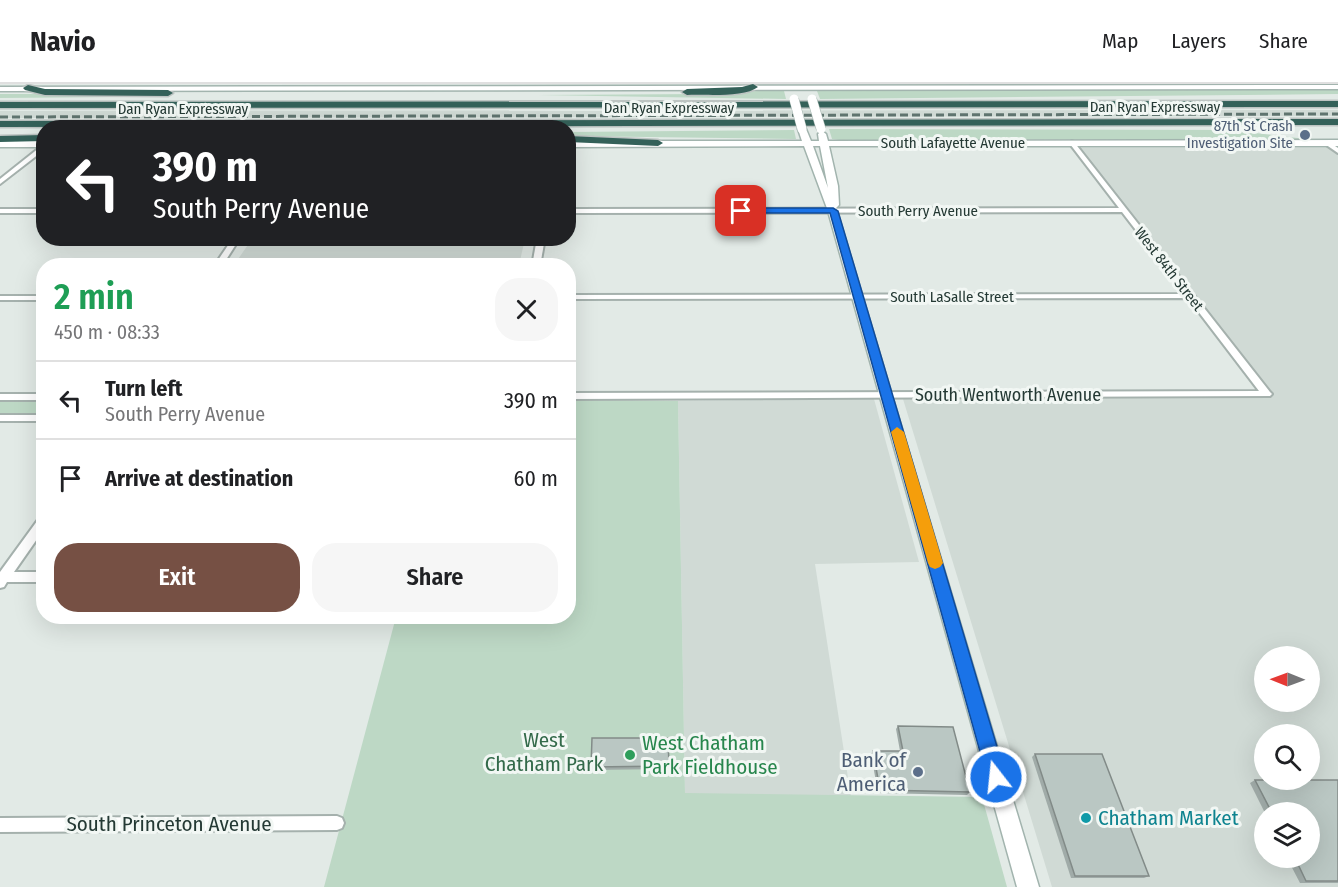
<!DOCTYPE html>
<html lang="en">
<head>
<meta charset="utf-8">
<style>
	body { margin:0; font-family:"Fira Sans Condensed",sans-serif; background:#f6f6f6; color:#202124; height:100vh; display:flex; flex-direction:column; font-size:22px; white-space:nowrap }
	* { box-sizing:border-box; margin:0 }
	p { font-size:20px; color:#757577 }
	.icon { flex:none; width:33px; height:33px; fill:none; stroke:currentColor; stroke-width:2; stroke-linecap:round; stroke-linejoin:round }
	.map { position:relative; flex:1; overflow:hidden }
	.side { position:absolute; left:36px; top:174px; width:540px; height:366px; display:flex; flex-direction:column; background:#fff; border-radius:24px; box-shadow:0 6px 24px #0002 }
	.side>* { flex:none }
	.guide { position:absolute; left:36px; top:36px; width:540px; height:126px; border-radius:24px; box-shadow:0 6px 24px #0002; background:#202124; color:#fff; overflow:hidden }
	.needle { width:39px; rotate:271deg }
	.controls { position:absolute; left:1254px; top:562px; display:grid; gap:12px }
	.controls a { display:grid; place-items:center; width:66px; height:66px; border-radius:50%; background:#fff; box-shadow:0 6px 24px #0002; font-size:30px }
	.pin { position:absolute; display:grid; place-items:center; width:51px; height:51px; color:#fff; margin:-26px; border-radius:12px; box-shadow:0 3px 9px #0006 }
	.me { position:absolute; width:66px; margin:-33px; rotate:344deg; stroke-linejoin:round; filter:drop-shadow(0 0 4px #0008) }
	.turn { display:flex; align-items:center; gap:21px; height:126px; padding:0 18px; font-size:27px }
	.turn .icon { width:78px; height:78px; stroke-width:2.5 }
	.turn b { display:block; font-size:42px; line-height:51px }
	.round { display:grid; place-items:center; flex:none; width:63px; height:63px; border-radius:24px; background:#f6f6f6 }
	.overview { display:flex; align-items:center; justify-content:space-between; height:102px; padding:0 18px }
	h1 { font-size:36px; font-weight:600; line-height:45px; color:#1e9e55 }
	.cta { display:flex; gap:12px; margin-top:auto; padding:12px 18px }
	.cta a { flex:1; height:69px; border-radius:24px; background:#765044; color:#fff; font-size:24px; font-weight:600; line-height:69px; text-align:center }
	.cta a+a { background:#f6f6f6; color:#202124 }
	ul { padding:0; list-style:none }
	li { display:flex; align-items:center; gap:18px; height:78px; padding:0 18px; border-top:2px solid #e0e0e0 }
	li div { flex:1 }
	li b { display:block; font-size:22px }
	li em { font-style:normal }
	header { display:flex; align-items:center; gap:36px; box-sizing:border-box; height:84px; padding:0 30px; background:#fff; border-bottom:2px solid #e0e0e0 }
	header strong { font-size:28px }
	nav { display:flex; gap:33px; margin-inline-start:auto; font-size:21px }
	.map>svg:first-child { display:block }
</style>
</head>
<body>
<header>
<strong>Navio</strong>
<nav><a>Map</a><a>Layers</a><a>Share</a></nav>
</header>
<div class="map">
<svg width="1338" height="803" viewBox="0 0 1338 803">
	<rect width="100%" height="100%" fill="#e2eae6"/>
	<g fill="#d0dad5" fill-rule="evenodd">
		<path d="M 1338,26 L 1338,32 L 0,34 L 0,27 Z"/>
		<path d="M 1072,64 L 1338,64 L 1338,803 L 1052,803 L 903,315 L 1266,314 ZM 1264,573 L 1310,573 L 1310,618 L 1264,618 ZM 1264,651 L 1310,651 L 1310,696 L 1264,696 ZM 1264,729 L 1310,729 L 1310,774 L 1264,774 Z"/>
		<path d="M 252,155 L 252,154 L 525,155 L 519,181 L 234,181 Z"/>
		<path d="M 874,315 L 919,478 L 815,480 L 851,713 L 685,710 L 678,317 Z"/>
	</g>
	<g fill="#bdd8c5">
		<path d="M 1338,5 L 1338,10 L 820,15 L 817,7 Z"/>
		<path d="M 781,6 L 784,7 L 786,15 L 538,11 L 703,10 Z"/>
		<path d="M 0,10 L 127,10 L 125,13 L 0,14 Z"/>
		<path d="M 829,45 L 1231,46 L 1306,55 L 839,56 L 832,55 Z"/>
		<path d="M 794,46 L 796,55 L 794,55 L 569,52 L 569,48 Z"/>
		<path d="M 569,316 L 678,317 L 685,709 L 982,713 L 1007,803 L 324,803 L 396,533 L 568,532 Z"/>
		<rect x="0" y="318" width="43" height="11"/>
	</g>
	<g fill="none" stroke-linecap="round" stroke-linejoin="round">
		<g stroke="#a5b1ad" stroke-width="4">
			<g id="street">
				<path d="M 1072,57 L 1074,58 L 1270,308 L 1272,310 L 1270,312 L 568,315 L 568,309 L 1259,307 L 1188,214 L 568,215 L 568,211 L 1185,210 L 1122,128 L 568,129 L 568,125 L 1119,124 L 1070,60 L 1069,59 Z"/>
				<path d="M 1325,58 L 1329,58 L 1338,64 L 1338,69 L 1325,60 Z"/>
				<path d="M 44,60 L 44,66 L 0,100 L 0,95 Z"/>
				<rect x="0" y="125" width="44" height="4"/>
				<path d="M 233,154 L 240,154 L 222,182 L 214,182 Z"/>
				<path d="M 537,154 L 545,154 L 540,182 L 532,182 Z"/>
				<rect x="0" y="212" width="44" height="4"/>
				<rect x="0" y="310" width="44" height="6"/>
				<rect x="0" y="331" width="44" height="6"/>
				<path d="M 44,432 L 44,445 L 14,488 L 44,488 L 44,498 L 7,498 L 4,503 L 0,504 L 0,488 L 40,433 Z"/>
				<path d="M 337,732 L 342,734 L 344,739 L 342,744 L 337,746 L 0,748 L 0,734 Z"/>
			</g>
		</g>
		<g stroke="#a2b4ae" stroke-width="3">
			<g id="secondary">
				<path d="M 1338,1 L 1338,5 L 0,7 L 0,3 Z"/>
				<path d="M 802,42 L 806,45 L 811,57 L 819,57 L 818,50 L 822,47 L 826,50 L 828,57 L 1338,56 L 1338,62 L 829,62 L 838,102 L 839,121 L 836,124 L 1039,803 L 1017,803 L 828,127 L 804,62 L 568,63 L 568,57 L 802,57 L 798,45 ZM 813,62 L 820,62 L 828,104 Z"/>
				<rect x="0" y="57" width="44" height="6"/>
			</g>
		</g>
		<g stroke="#bdc4c2" stroke-width="3">
			<g id="highway">
				<path d="M 753,0 L 758,3 C 744,14 706,10 687,11 L 682,8 L 687,5 L 742,3 Z"/>
				<path d="M 28,1 L 45,5 L 168,6 L 173,9 L 168,12 L 45,11 L 25,6 L 23,4 Z"/>
				<path d="M 1338,17 L 1338,23 L 0,24 L 0,18 Z"/>
				<path d="M 1338,35 L 1338,41 L 0,43 L 0,37 Z"/>
				<path d="M 44,51 L 44,57 L 0,58 L 0,52 Z"/>
				<path d="M 568,52 L 658,56 L 663,59 L 658,62 L 568,58 Z"/>
			</g>
		</g>
		<use href="#street" fill="#fff" fill-rule="evenodd"/>
		<use href="#secondary" fill="#fff" fill-rule="evenodd"/>
		<use href="#highway" fill="#346159" fill-rule="evenodd"/>
		<path stroke="#5f746f" stroke-width="3" stroke-dasharray="8 4" stroke-linecap="butt" d="M 0,33 L 1338,30"/>
		<g stroke="#a2b4ae" stroke-width="10" stroke-linecap="butt">
			<g id="secondary-bridge">
				<path d="M 794,15 L 802,45"/>
				<path d="M 812,15 L 821,45"/>
			</g>
		</g>
		<use href="#secondary-bridge" stroke="#fff" stroke-width="9"/>
	</g>
	<g fill="#a0aba8">
		<path d="M 898,642 L 970,708 L 967,711 L 878,709 L 871,670 L 873,667 L 900,667 L 896,645 Z"/>
		<path d="M 668,654 L 669,685 L 591,686 L 591,683 Z"/>
		<path d="M 1035,670 L 1149,792 L 1144,794 L 1071,794 L 1032,673 Z"/>
		<path d="M 1255,696 L 1338,696 L 1338,799 L 1300,799 L 1287,774 L 1310,774 L 1310,729 L 1265,729 L 1250,699 Z"/>
	</g>
	<g fill="#bac7c3" stroke="#828b88" stroke-width="1.5">
		<path d="M 898,642 L 953,643 L 970,708 L 880,706 L 873,667 L 903,667 Z"/>
		<path d="M 592,654 L 668,654 L 669,682 L 591,683 Z"/>
		<path d="M 1035,670 L 1102,670 L 1149,792 L 1075,792 Z"/>
		<path d="M 1255,696 L 1338,696 L 1338,797 L 1306,797 L 1295,774 L 1310,774 L 1310,729 L 1272,729 Z"/>
	</g>
	<path fill="#1a73e8" stroke="#114b97" stroke-width="1.5" d="M 833,124 L 838,127 L 1006,693 L 1003,699 L 996,702 L 990,699 L 987,693 L 830,129 L 741,129 L 737,127 L 741,124 Z"/>
	<path fill="#f59e0b" d="M 897,343 L 904,348 L 943,479 L 940,483 L 935,485 L 930,483 L 928,479 L 891,348 Z"/>
	<g fill="#5c6f8a" stroke="#f2f7f4" stroke-width="2">
		<circle cx="1305" cy="51" r="6"/>
		<circle cx="918" cy="688" r="6"/>
	</g>
	<circle fill="#2e9e5b" stroke="#f2f7f4" stroke-width="2" cx="630" cy="671" r="6"/>
	<circle fill="#0f9aa8" stroke="#f2f7f4" stroke-width="2" cx="1086" cy="734" r="6"/>
	<g text-anchor="middle" dominant-baseline="central" stroke-width="6" stroke-linejoin="round" paint-order="stroke">
		<g font-size="15" fill="#243934" stroke="#f2f7f4">
			<text x="1155" y="23">Dan Ryan Expressway</text>
			<text x="669" y="24">Dan Ryan Expressway</text>
			<text x="183" y="25">Dan Ryan Expressway</text>
			<text x="953" y="59">South Lafayette Avenue</text>
			<text x="918" y="127">South Perry Avenue</text>
			<text transform="translate(1169 185) rotate(52)">West 84th Street</text>
			<text x="952" y="213">South LaSalle Street</text>
		</g>
		<g font-size="15" fill="#4e5e75" stroke="#f2f7f4" text-anchor="end">
			<text x="1293" y="42">87th St Crash<tspan x="1293" dy="17">Investigation Site</tspan></text>
		</g>
		<g font-size="18" fill="#243934" stroke="#f2f7f4">
			<text x="1008" y="311">South Wentworth Avenue</text>
		</g>
		<g font-size="21" fill="#336a4a" stroke="#f2f7f4">
			<text x="544" y="656">West<tspan x="544" dy="24">Chatham Park</tspan></text>
		</g>
		<g font-size="21" fill="#27864d" stroke="#f2f7f4" text-anchor="start">
			<text x="642" y="659">West Chatham<tspan x="642" dy="24">Park Fieldhouse</tspan></text>
		</g>
		<g font-size="21" fill="#4e5e75" stroke="#f2f7f4" text-anchor="end">
			<text x="906" y="676">Bank of<tspan x="906" dy="24">America</tspan></text>
		</g>
		<g font-size="21" fill="#0d838f" stroke="#f2f7f4" text-anchor="start">
			<text x="1098" y="734">Chatham Market</text>
		</g>
		<g font-size="21" fill="#243934" stroke="#f2f7f4">
			<text x="169" y="740">South Princeton Avenue</text>
		</g>
	</g>
</svg>
<div class="controls">
<a><svg class="needle" viewBox="-14 -14 28 28"><path d="M0-13l5 13h-10z" fill="#e53935"/><path d="M0 13l5-13h-10z" fill="#757577"/></svg></a>
<a><svg class="icon" aria-label="search" viewBox="0 0 24 24"><circle cx="10" cy="10" r="6"/><path d="M15 15l6 6"/></svg></a>
<a><svg class="icon" aria-label="layers" viewBox="0 0 24 24"><path d="M12 4l9 5-9 5-9-5zM3 14l9 5 9-5"/></svg></a>
</div>
<div class="pin" style="left:741px;top:127px;background:#d93025"><svg class="icon" aria-label="arrive" viewBox="0 0 24 24"><path d="M6 21V4h12l-3 4 3 4H6"/></svg></div>
<svg class="me" style="left:996px;top:693px" viewBox="-20 -20 40 40"><circle r="17" fill="#1a73e8" stroke="#fff" stroke-width="3"/><path d="M0-11L8 9 0 5-8 9z" fill="#fff"/></svg>
<div class="guide">
<div class="turn"><svg class="icon" aria-label="left" viewBox="0 0 24 24"><path d="M17 20v-9H6M10 6l-5 5 5 5"/></svg><div><b>390 m</b>South Perry Avenue</div></div>
</div>
<section class="side">
<div class="overview"><div><h1>2 min</h1><p>450 m · 08:33</p></div><a class="round"><svg class="icon" aria-label="close" viewBox="0 0 24 24"><path d="M6 6l12 12M18 6L6 18"/></svg></a></div>
<ul>
<li><svg class="icon" aria-label="left" viewBox="0 0 24 24"><path d="M17 20v-9H6M10 6l-5 5 5 5"/></svg><div><b>Turn left</b><p>South Perry Avenue</p></div><em>390 m</em></li>
<li><svg class="icon" aria-label="arrive" viewBox="0 0 24 24"><path d="M6 21V4h12l-3 4 3 4H6"/></svg><div><b>Arrive at destination</b></div><em>60 m</em></li>
</ul>
<div class="cta"><a>Exit</a><a>Share</a></div>
</section>
</div>
</body>
</html>
